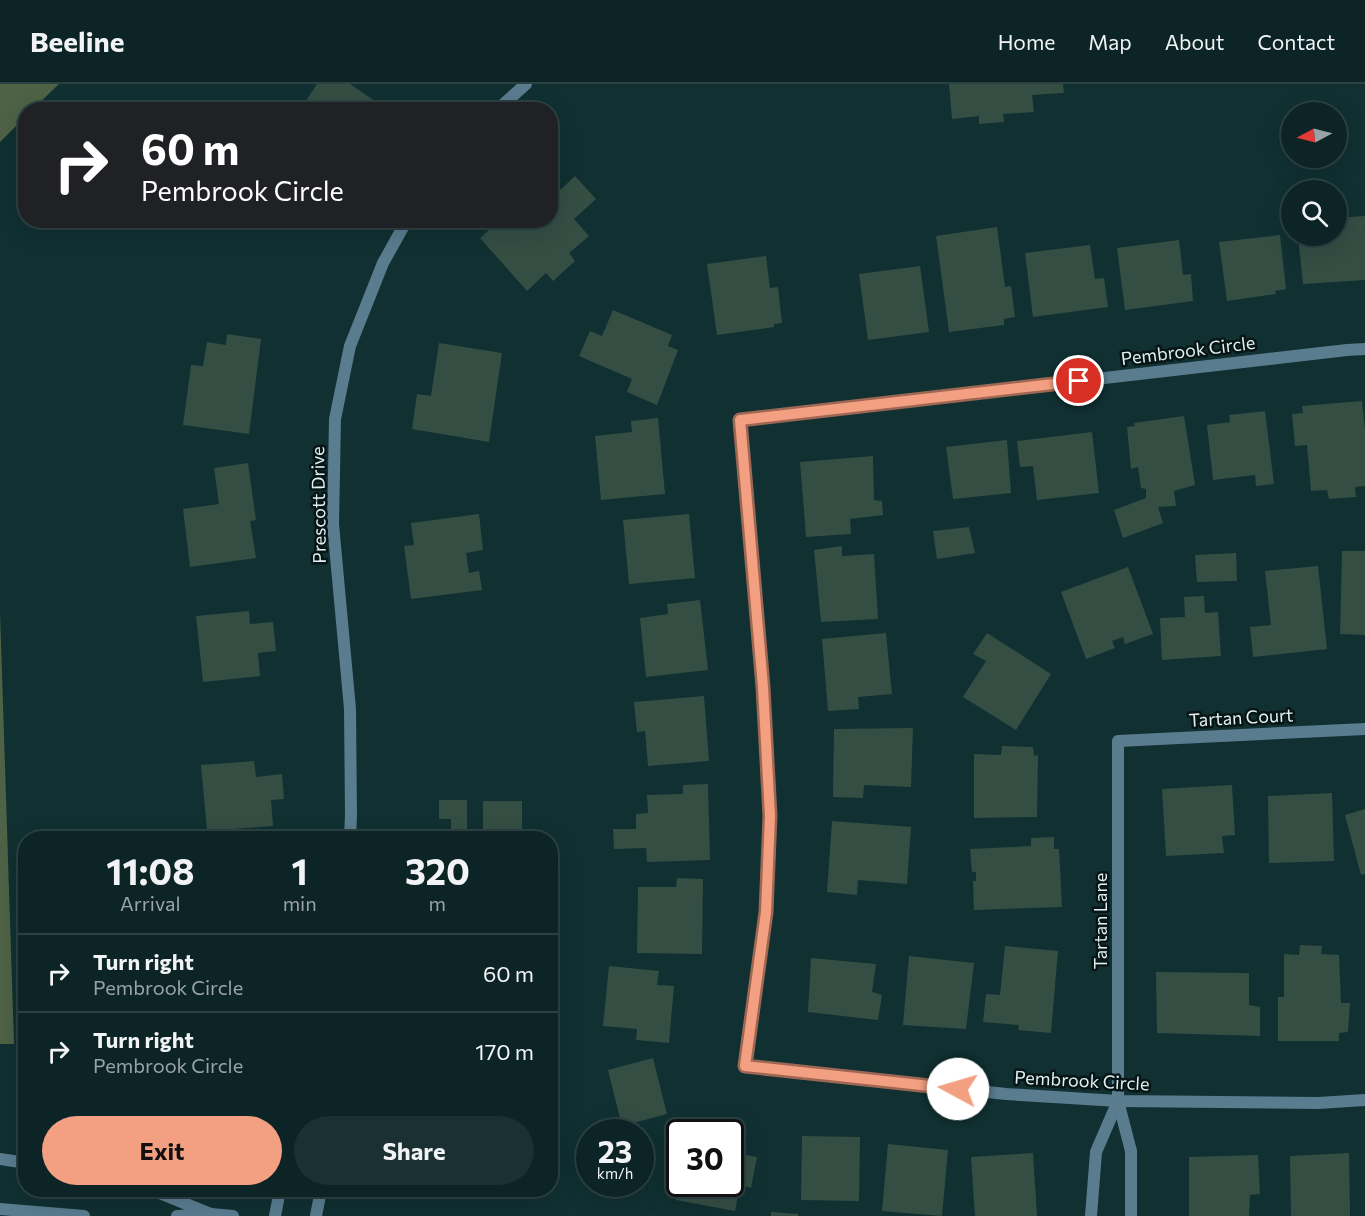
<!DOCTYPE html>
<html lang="en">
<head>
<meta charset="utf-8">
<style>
	body { margin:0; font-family:Commissioner,sans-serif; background:#1a3032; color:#f1f3f6; height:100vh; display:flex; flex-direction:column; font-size:22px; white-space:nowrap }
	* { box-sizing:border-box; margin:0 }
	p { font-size:20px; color:#9aa4a7 }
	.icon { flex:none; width:33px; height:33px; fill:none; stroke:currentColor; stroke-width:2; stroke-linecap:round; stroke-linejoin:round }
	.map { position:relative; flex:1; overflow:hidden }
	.side { position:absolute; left:18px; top:747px; width:540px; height:366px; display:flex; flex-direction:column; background:#0c2425; border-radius:24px; box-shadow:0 6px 24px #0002,0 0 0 2px #2c4142 }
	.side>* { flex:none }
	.guide { position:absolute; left:18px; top:18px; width:540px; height:126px; border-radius:24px; box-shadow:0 6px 24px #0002,0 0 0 2px #2c4142; background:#202124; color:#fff; overflow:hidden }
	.needle { width:39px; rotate:263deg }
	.buttons { position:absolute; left:1281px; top:18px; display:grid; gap:12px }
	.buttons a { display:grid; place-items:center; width:66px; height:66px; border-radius:50%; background:#0c2425; box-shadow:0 6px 24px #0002,0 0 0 2px #2c4142; font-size:30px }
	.speed { position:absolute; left:576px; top:1035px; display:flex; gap:12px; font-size:30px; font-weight:700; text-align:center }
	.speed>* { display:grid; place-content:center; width:78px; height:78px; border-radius:50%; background:#0c2425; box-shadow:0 6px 24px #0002,0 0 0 2px #2c4142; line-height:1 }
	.speed small { font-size:15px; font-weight:400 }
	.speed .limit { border:3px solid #111; border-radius:9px; background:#fff; color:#111 }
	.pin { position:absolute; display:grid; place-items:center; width:51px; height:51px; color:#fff; margin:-26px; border:3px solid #fff; border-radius:50%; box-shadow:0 2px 6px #0007 }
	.me { position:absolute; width:66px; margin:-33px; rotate:276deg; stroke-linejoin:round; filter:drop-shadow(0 0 4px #0008) }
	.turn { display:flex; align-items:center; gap:21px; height:126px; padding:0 24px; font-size:27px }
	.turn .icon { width:78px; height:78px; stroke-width:2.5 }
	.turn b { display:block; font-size:42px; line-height:51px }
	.eta { display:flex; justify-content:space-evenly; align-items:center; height:102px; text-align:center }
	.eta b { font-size:36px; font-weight:700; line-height:42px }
	.action { display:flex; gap:12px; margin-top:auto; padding:12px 24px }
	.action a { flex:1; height:69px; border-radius:36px; background:#f39f82; color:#111; font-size:24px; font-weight:700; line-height:69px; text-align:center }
	.action a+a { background:#1a3032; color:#f1f3f6 }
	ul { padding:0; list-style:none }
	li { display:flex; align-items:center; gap:18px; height:78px; padding:0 24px; border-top:2px solid #2c4142 }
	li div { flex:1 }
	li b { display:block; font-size:22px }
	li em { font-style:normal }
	header { display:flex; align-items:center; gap:36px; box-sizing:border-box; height:84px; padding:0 30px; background:#0c2425; border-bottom:2px solid #2c4142 }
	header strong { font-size:28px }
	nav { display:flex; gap:33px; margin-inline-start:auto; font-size:21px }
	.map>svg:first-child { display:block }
</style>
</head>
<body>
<header>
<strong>Beeline</strong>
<nav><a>Home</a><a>Map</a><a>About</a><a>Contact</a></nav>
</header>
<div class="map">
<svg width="1365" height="1132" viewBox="0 0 1365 1132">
	<rect width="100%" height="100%" fill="#103031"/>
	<g fill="#4e6246">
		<path d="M 0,0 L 59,0 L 33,25 L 26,26 L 25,33 L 0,58 Z"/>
		<path d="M 0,528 L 14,960 L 0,960 Z"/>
	</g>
	<g fill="#344e44">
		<path d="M 317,0 L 350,0 L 388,26 L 300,26 Z"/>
		<path d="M 949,0 L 1063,0 L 1064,9 L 1032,11 L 1034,28 L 1003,30 L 1004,38 L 979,40 L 979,32 L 952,35 Z"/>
		<path d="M 575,92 L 596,115 L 574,135 L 589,152 L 569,169 L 575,177 L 553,197 L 546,189 L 527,207 L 480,154 L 500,136 L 550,136 L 550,102 L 557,109 Z"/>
		<path d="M 1365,132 L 1365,196 L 1303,200 L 1298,152 L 1336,152 L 1336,134 Z"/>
		<path d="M 997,143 L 1005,203 L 1011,202 L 1015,233 L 1004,235 L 1004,241 L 949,248 L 936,152 Z"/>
		<path d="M 1280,151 L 1286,205 L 1275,207 L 1276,210 L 1227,217 L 1219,158 Z"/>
		<path d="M 1179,156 L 1183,191 L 1191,190 L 1193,217 L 1125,226 L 1117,164 Z"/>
		<path d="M 1090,161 L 1095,195 L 1104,194 L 1108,223 L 1033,233 L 1025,169 Z"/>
		<path d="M 766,172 L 770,204 L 778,203 L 782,239 L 774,240 L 774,243 L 717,251 L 707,180 Z"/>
		<path d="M 920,182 L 929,248 L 868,256 L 859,190 Z"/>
		<path d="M 613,226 L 672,251 L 668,262 L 678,266 L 657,321 L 627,308 L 632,295 L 579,272 L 590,247 L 602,252 Z"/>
		<path d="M 227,250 L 261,255 L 249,350 L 183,341 L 191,281 L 203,282 L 207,258 L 226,261 Z"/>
		<path d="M 439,259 L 502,269 L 489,358 L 412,345 L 417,310 L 431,312 Z"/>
		<path d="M 1362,317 L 1365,346 L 1365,402 L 1355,403 L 1356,413 L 1329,415 L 1327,406 L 1311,407 L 1307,361 L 1295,362 L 1292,330 L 1303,329 L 1302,322 Z"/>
		<path d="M 1265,327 L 1274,400 L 1256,402 L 1255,391 L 1213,396 L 1207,341 L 1230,338 L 1229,331 Z"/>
		<path d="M 1184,332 L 1195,401 L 1174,407 L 1176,422 L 1158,423 L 1163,439 L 1123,454 L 1114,426 L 1146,414 L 1146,405 L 1141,404 L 1138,383 L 1131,385 L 1127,343 L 1135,342 L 1134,339 Z"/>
		<path d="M 658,334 L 665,410 L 601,416 L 595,352 L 632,348 L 631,337 Z"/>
		<path d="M 1092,348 L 1099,409 L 1037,416 L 1033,382 L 1020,383 L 1017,357 Z"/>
		<path d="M 1007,356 L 1011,409 L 953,415 L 946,363 Z"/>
		<path d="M 873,372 L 874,416 L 882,417 L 883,431 L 850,435 L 851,450 L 806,453 L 800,378 Z"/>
		<path d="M 248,379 L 256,436 L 250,437 L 256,474 L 190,483 L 183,425 L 219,420 L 214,384 Z"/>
		<path d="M 479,430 L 483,466 L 466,469 L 469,489 L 479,487 L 482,506 L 411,515 L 404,462 L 414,461 L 411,439 Z"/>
		<path d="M 689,430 L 695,494 L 629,500 L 623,436 Z"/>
		<path d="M 969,443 L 975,469 L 937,475 L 933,447 Z"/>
		<path d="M 842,462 L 842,472 L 874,470 L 878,535 L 821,538 L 814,466 Z"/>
		<path d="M 1342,467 L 1365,467 L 1365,551 L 1340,550 Z"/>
		<path d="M 1236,469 L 1237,497 L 1197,498 L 1195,471 Z"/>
		<path d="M 1318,482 L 1327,565 L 1253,573 L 1250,543 L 1271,541 L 1265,487 Z"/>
		<path d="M 1128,483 L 1153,550 L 1125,560 L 1123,553 L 1112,557 L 1115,564 L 1086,575 L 1061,508 Z"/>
		<path d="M 1204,512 L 1205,529 L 1218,528 L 1221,572 L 1162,576 L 1160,534 L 1185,533 L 1184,513 Z"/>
		<path d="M 700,516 L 708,586 L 646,593 L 640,534 L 668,530 L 667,520 Z"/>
		<path d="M 249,527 L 250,540 L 273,538 L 276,567 L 258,569 L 260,592 L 203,598 L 196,532 Z"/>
		<path d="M 886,549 L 892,610 L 858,613 L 859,625 L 828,627 L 822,555 Z"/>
		<path d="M 987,549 L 1051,590 L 1016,646 L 963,613 L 986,577 L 973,570 Z"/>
		<path d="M 704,612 L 709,677 L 648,682 L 645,647 L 637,648 L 634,618 Z"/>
		<path d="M 913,644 L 911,703 L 864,701 L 863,714 L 833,713 L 834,645 Z"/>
		<path d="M 1002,662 L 1033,663 L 1034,672 L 1038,671 L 1037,733 L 974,734 L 974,670 L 1001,671 Z"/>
		<path d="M 254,677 L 256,693 L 282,690 L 284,715 L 271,716 L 273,742 L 207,747 L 201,681 Z"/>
		<path d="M 708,700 L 710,776 L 647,778 L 646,764 L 614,765 L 613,745 L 636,745 L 636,730 L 648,729 L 647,711 L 683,710 L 683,701 Z"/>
		<path d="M 1232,701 L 1235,751 L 1222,752 L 1224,769 L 1166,772 L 1162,705 Z"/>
		<path d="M 1332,709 L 1334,777 L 1269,779 L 1268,712 Z"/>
		<path d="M 439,716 L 467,716 L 467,746 L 483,746 L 483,717 L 522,717 L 522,754 L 451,754 L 451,735 L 439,735 Z"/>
		<path d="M 1365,725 L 1365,790 L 1361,791 L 1345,731 Z"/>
		<path d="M 832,737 L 911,743 L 907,800 L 858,796 L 857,811 L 827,808 Z"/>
		<path d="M 1054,753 L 1054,765 L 1059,765 L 1062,823 L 974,826 L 973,797 L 976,797 L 976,788 L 972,788 L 970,765 L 1031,762 L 1031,754 Z"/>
		<path d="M 677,794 L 703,795 L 702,870 L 637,869 L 638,803 L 676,803 Z"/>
		<path d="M 1300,861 L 1322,862 L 1321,870 L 1339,871 L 1341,919 L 1350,919 L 1348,948 L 1339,949 L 1339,957 L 1278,957 L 1278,913 L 1284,913 L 1284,870 L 1299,871 Z"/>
		<path d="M 1005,862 L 1058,867 L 1051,949 L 1018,946 L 1019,941 L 983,938 L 986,910 L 1000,911 Z"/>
		<path d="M 909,872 L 974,879 L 966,945 L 903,941 Z"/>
		<path d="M 811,874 L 876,880 L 872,908 L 882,911 L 878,936 L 808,928 Z"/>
		<path d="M 609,882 L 659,887 L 657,901 L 674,902 L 669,959 L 636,956 L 637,945 L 603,942 Z"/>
		<path d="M 1156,888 L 1249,889 L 1249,921 L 1260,923 L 1260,952 L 1157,949 Z"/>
		<path d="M 653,974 L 667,1030 L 622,1042 L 608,986 Z"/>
		<path d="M 802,1052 L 860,1053 L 859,1117 L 801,1116 Z"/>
		<path d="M 888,1060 L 948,1066 L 942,1132 L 882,1127 Z"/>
		<path d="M 730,1068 L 757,1073 L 751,1104 L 740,1101 L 735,1127 L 676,1116 L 679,1100 L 730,1100 Z"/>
		<path d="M 1033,1069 L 1037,1132 L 975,1132 L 971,1073 Z"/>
		<path d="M 1349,1069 L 1350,1132 L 1291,1132 L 1290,1072 Z"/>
		<path d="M 640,1071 L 652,1081 L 640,1094 Z"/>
		<path d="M 1258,1071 L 1260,1110 L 1250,1111 L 1249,1132 L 1189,1132 L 1189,1073 Z"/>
		<path d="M 771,1128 L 798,1130 L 798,1132 L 771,1132 Z"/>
	</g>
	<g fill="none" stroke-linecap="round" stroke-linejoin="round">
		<g stroke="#597c8f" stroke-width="12">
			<path d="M 497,26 L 526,0"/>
			<path d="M 1365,265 L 1347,266 L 740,336 L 763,603 L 770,732 L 766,828 L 745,982 L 1006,1010 L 1118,1017 L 1318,1019 L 1365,1016"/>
			<path d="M 350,754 L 351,731 L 350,625 L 333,440 L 335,335 L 350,262 L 383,179 L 407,136"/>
			<path d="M 0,1075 L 26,1079"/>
			<path d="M 152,1106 L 211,1130"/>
			<path d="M 0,1125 L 84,1132"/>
			<path d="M 177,1132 L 211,1130 L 233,1132"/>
			<path d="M 275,1132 L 280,1106"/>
			<path d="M 316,1132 L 321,1106"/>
			<path d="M 1091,1132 L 1096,1068 L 1118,1017"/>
			<path d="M 1131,1132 L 1131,1067 L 1118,1017 L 1118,657 L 1365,645"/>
		</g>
	</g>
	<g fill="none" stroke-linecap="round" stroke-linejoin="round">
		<g stroke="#9e6754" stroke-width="15">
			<path id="route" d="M 958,1005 L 745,982 L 766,828 L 770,732 L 763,603 L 740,336 L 1079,297"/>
		</g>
		<use href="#route" stroke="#f39f82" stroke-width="10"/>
	</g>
	<g text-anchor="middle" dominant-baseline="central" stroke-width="5" stroke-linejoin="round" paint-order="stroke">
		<g font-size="18" fill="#e0f1f2" stroke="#081516">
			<text transform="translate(1188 266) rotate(-7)">Pembrook Circle</text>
			<text transform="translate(318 421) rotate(-91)">Prescott Drive</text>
			<text transform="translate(1241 633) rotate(-3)">Tartan Court</text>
			<text transform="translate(1100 837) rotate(-90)">Tartan Lane</text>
			<text transform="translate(1082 996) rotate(3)">Pembrook Circle</text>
		</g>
	</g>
</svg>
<div class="buttons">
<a><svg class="needle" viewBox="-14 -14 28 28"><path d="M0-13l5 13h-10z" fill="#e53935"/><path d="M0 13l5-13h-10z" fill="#9aa4a7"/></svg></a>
<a><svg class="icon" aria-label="search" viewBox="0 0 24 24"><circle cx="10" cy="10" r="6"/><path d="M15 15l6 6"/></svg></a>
</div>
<div class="speed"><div>23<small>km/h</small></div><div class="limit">30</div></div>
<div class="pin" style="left:1079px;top:297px;background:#d93025"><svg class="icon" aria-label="arrive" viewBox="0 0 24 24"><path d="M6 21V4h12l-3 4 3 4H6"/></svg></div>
<svg class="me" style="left:958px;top:1005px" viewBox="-20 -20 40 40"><circle r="19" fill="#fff"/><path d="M0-13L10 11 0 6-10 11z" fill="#f39f82"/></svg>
<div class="guide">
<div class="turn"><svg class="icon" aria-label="right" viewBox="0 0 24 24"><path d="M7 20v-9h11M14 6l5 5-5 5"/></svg><div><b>60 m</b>Pembrook Circle</div></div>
</div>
<section class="side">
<div class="eta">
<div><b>11:08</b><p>Arrival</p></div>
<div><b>1</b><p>min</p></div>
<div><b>320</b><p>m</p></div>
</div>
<ul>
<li><svg class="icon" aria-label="right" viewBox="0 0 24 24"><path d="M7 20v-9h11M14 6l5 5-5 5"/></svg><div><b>Turn right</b><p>Pembrook Circle</p></div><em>60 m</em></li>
<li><svg class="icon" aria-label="right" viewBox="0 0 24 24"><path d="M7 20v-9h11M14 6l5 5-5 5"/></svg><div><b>Turn right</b><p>Pembrook Circle</p></div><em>170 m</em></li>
</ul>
<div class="action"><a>Exit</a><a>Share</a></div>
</section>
</div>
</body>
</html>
